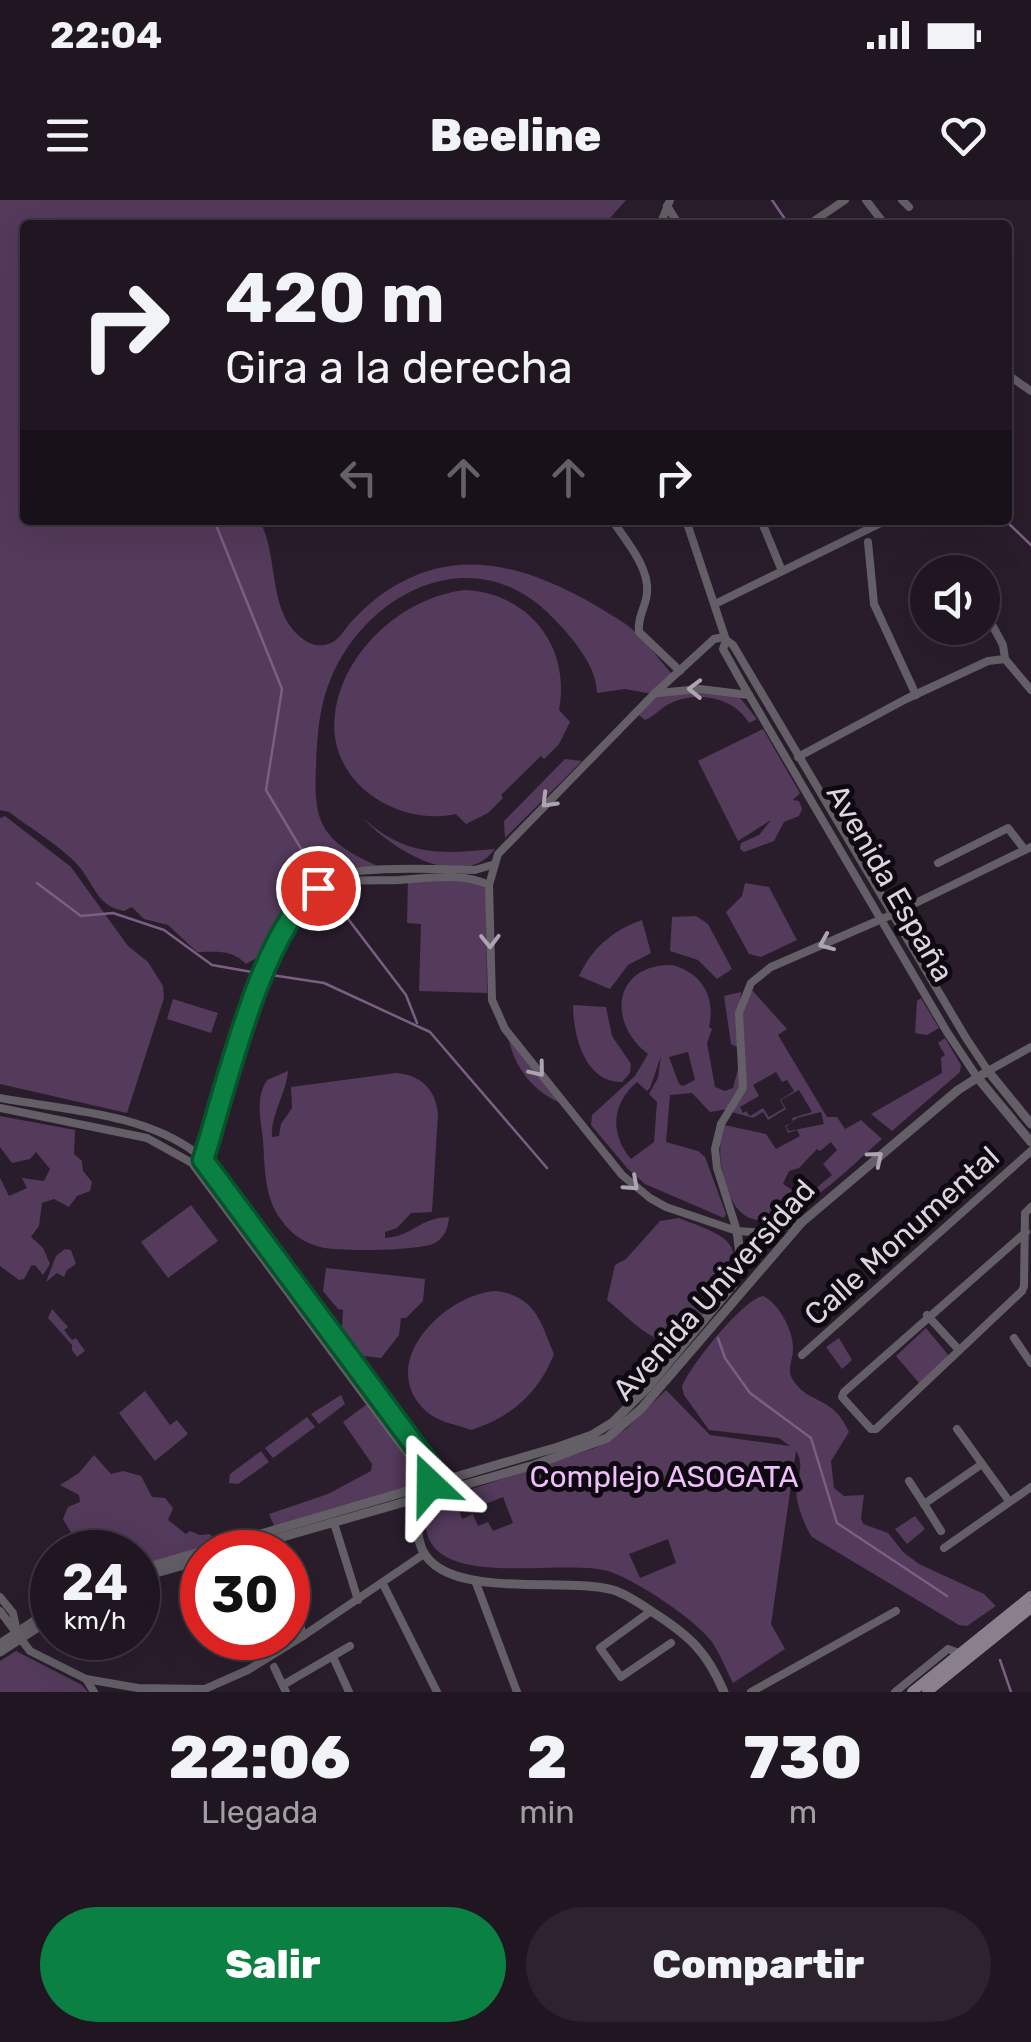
<!DOCTYPE html>
<html lang="es">
<head>
<meta charset="utf-8">
<style>
	body { margin:0; font-family:Rubik,sans-serif; background:#2c232e; color:#f1f3f6; height:100vh; display:flex; flex-direction:column; font-size:38px; white-space:nowrap }
	* { box-sizing:border-box; margin:0 }
	p { font-size:32px; color:#a19fa5 }
	.icon { flex:none; width:55px; height:55px; fill:none; stroke:currentColor; stroke-width:2; stroke-linecap:round; stroke-linejoin:round }
	.map { position:relative; height:1492px; overflow:hidden }
	.sheet { display:flex; flex-direction:column; background:#1f1621; flex:1 }
	.sheet>* { flex:none }
	.guide { position:absolute; left:20px; top:20px; width:992px; height:305px; border-radius:10px; box-shadow:0 10px 40px #0002,0 0 0 2px #3c353f; background:#1f1621; color:#f1f3f6; overflow:hidden }
	.fabs { position:absolute; left:910px; top:355px; display:grid; gap:20px }
	.fabs a { display:grid; place-items:center; width:90px; height:90px; border-radius:50%; background:#1f1621; box-shadow:0 10px 40px #0002,0 0 0 2px #3c353f; font-size:50px }
	.speed { position:absolute; left:30px; top:1330px; display:flex; gap:20px; font-size:50px; font-weight:700; text-align:center }
	.speed>* { display:grid; place-content:center; width:130px; height:130px; border-radius:50%; background:#1f1621; box-shadow:0 10px 40px #0002,0 0 0 2px #3c353f; line-height:1 }
	.speed small { font-size:25px; font-weight:400 }
	.speed .limit { border:15px solid #d22; background:#fff; color:#111 }
	.pin { position:absolute; display:grid; place-items:center; width:85px; height:85px; color:#fff; margin:-42px; border:5px solid #fff; border-radius:50%; box-shadow:0 2px 10px #0007 }
	.me { position:absolute; width:110px; margin:-55px; rotate:337deg; stroke-linejoin:round; filter:drop-shadow(0 0 8px #0008) }
	.turn { display:flex; align-items:center; gap:35px; height:210px; padding:0 40px; font-size:45px }
	.turn .icon { width:130px; height:130px; stroke-width:2.5 }
	.turn b { display:block; font-size:70px; line-height:85px }
	.lanes { display:flex; align-items:center; height:95px; padding:0 40px; background:#0003; justify-content:center; gap:50px; direction:ltr }
	.lanes .off { opacity:.35 }
	.eta { display:flex; justify-content:space-evenly; align-items:center; height:170px; text-align:center }
	.eta b { font-size:60px; font-weight:800; line-height:70px }
	.primary-button { display:flex; gap:20px; margin-top:auto; padding:20px 40px }
	.primary-button a { flex:1; height:115px; border-radius:60px; background:#0b8043; color:#fff; font-size:40px; font-weight:800; line-height:115px; text-align:center }
	.primary-button a+a { background:#2c232e; color:#f1f3f6 }
	.status { display:flex; justify-content:space-between; align-items:center; height:70px; padding:0 50px; background:#1f1621; direction:ltr }
	.status svg { height:28px; fill:currentColor }
	header { display:flex; justify-content:space-between; align-items:center; height:130px; padding:0 40px; background:#1f1621; font-size:45px; font-weight:800 }
	.map>svg:first-child { display:block }
</style>
</head>
<body>
<div class="status"><b>22:04</b><svg viewBox="0 0 49 12"><path d="M0 12V9h3v3zM5 12V6h3v6zM10 12V3h3v9zM15 12V0h3v12zM26 1h20v11H26zM47 4h2v5h-2z"/></svg></div>
<header><svg class="icon" aria-label="menu" viewBox="0 0 24 24"><path d="M4 6h16M4 12h16M4 18h16"/></svg>Beeline<svg class="icon" aria-label="heart" viewBox="0 0 24 24"><path d="M12 20l-8-8c-3-5 5-10 8-4 3-6 11-1 8 4z"/></svg></header>
<div class="map">
<svg width="1031" height="1492" viewBox="0 0 1031 1492">
	<rect width="100%" height="100%" fill="#291d2c"/>
	<g fill="#543a5b" fill-rule="evenodd">
		<path d="M 0,0 L 626,0 L 604,25 L 25,25 L 25,320 L 259,320 C 280,356 266,411 303,439 C 311,446 322,447 331,443 C 341,438 345,428 352,421 C 366,406 382,392 400,383 C 476,341 554,378 621,421 C 641,433 658,459 674,476 L 656,492 L 681,488 L 737,494 L 757,519 L 749,523 C 734,497 697,491 671,503 C 660,508 654,517 645,520 L 636,513 L 653,494 L 625,489 L 597,493 C 597,465 570,435 551,416 C 476,339 369,389 331,478 C 319,506 317,536 316,567 C 315,589 314,615 328,633 C 340,649 360,658 378,666 L 308,686 L 265,753 L 246,764 C 231,749 218,752 197,752 L 168,725 L 144,719 L 132,707 L 124,711 C 95,706 94,681 75,662 C 56,643 30,628 9,612 L 0,610 Z"/>
		<path d="M 465,390 C 529,393 571,447 559,510 L 570,522 L 559,544 L 544,559 L 541,556 L 501,595 L 503,598 L 488,613 L 466,624 L 456,614 C 396,627 326,581 335,514 C 343,451 403,397 465,390 Z"/>
		<path d="M 763,529 L 800,593 L 793,600 L 799,601 L 802,609 L 799,616 L 784,622 L 774,641 L 744,652 L 740,649 L 741,643 L 759,635 L 771,620 L 738,641 L 698,561 Z"/>
		<path d="M 565,559 L 582,561 L 505,638 L 504,621 Z"/>
		<path d="M 5,616 L 71,667 L 128,746 L 148,762 L 163,786 L 164,798 L 127,913 L 0,884 L 0,618 Z"/>
		<path d="M 363,618 C 406,657 441,654 495,649 C 461,694 390,648 363,618 Z"/>
		<path d="M 408,677 L 481,682 L 486,690 L 487,793 L 419,791 L 421,724 L 407,723 Z"/>
		<path d="M 745,683 L 769,687 L 797,740 L 761,757 L 749,754 L 726,712 L 742,696 Z"/>
		<path d="M 696,716 L 708,724 L 732,769 L 717,779 L 698,760 L 670,751 L 672,717 Z"/>
		<path d="M 642,720 L 651,753 L 628,765 L 610,789 L 579,776 C 592,748 613,730 642,720 Z"/>
		<path d="M 672,765 C 702,773 716,797 709,827 L 712,829 L 707,843 L 715,887 L 725,891 L 733,888 L 740,862 L 743,888 L 728,909 L 710,912 L 692,893 L 670,895 L 666,942 L 698,951 L 705,957 L 726,1014 L 724,1018 L 645,984 L 628,969 L 591,925 L 592,915 L 635,876 L 648,854 C 606,822 614,764 672,765 ZM 688,852 L 695,880 L 683,886 L 679,884 L 669,857 ZM 661,856 L 658,878 L 649,894 L 657,902 L 654,942 L 631,959 C 610,934 611,904 637,882 L 647,891 L 650,888 Z"/>
		<path d="M 751,789 L 787,829 L 778,835 L 827,917 L 837,917 L 845,929 L 861,920 L 882,939 C 850,966 756,1068 729,993 C 720,968 717,951 724,925 L 766,934 L 776,949 L 800,936 L 797,930 L 788,933 L 785,926 L 793,922 L 792,918 L 812,912 L 799,890 L 781,900 L 786,909 L 768,920 L 763,912 L 753,918 L 732,912 C 758,881 736,848 743,812 C 744,804 748,796 751,789 ZM 776,872 L 782,882 L 787,880 L 794,891 L 780,900 L 784,908 L 769,917 L 763,908 L 750,916 L 746,911 L 743,913 L 740,907 L 759,896 L 753,885 ZM 821,912 L 824,924 L 789,931 L 786,927 L 797,918 ZM 831,942 L 837,950 L 823,964 L 832,975 L 804,998 L 783,984 L 789,971 L 799,968 L 817,949 L 820,951 Z"/>
		<path d="M 741,792 L 737,847 L 731,844 L 724,796 Z"/>
		<path d="M 921,798 L 939,828 L 927,835 L 915,833 L 917,801 Z"/>
		<path d="M 173,799 L 218,813 L 211,833 L 167,819 Z"/>
		<path d="M 573,805 L 606,807 L 612,836 L 631,864 L 630,873 L 622,882 C 585,883 573,835 573,805 Z"/>
		<path d="M 508,835 L 564,904 C 535,895 512,865 508,835 Z"/>
		<path d="M 945,838 L 961,865 L 960,872 L 892,931 L 871,914 L 942,873 L 941,858 L 945,855 L 938,843 Z"/>
		<path d="M 288,871 C 286,895 271,913 272,937 L 279,936 L 281,924 L 292,908 L 291,887 L 396,873 C 420,875 435,888 438,913 L 432,1012 L 411,1013 L 397,1028 L 385,1032 L 385,1038 C 414,1036 418,1018 449,1017 C 448,1028 445,1037 435,1043 C 421,1051 336,1052 320,1047 C 305,1043 291,1034 282,1021 C 264,998 265,968 263,940 C 261,920 255,898 267,880 Z"/>
		<path d="M 0,916 L 75,930 L 74,954 L 82,961 L 83,971 L 92,982 L 90,991 L 77,996 L 69,1007 L 54,999 L 42,1003 L 39,1026 L 31,1037 L 43,1048 L 50,1064 L 43,1075 L 35,1065 L 31,1066 L 24,1079 L 19,1080 L 0,1066 L 0,978 L 9,996 L 27,988 L 22,978 L 44,981 L 50,969 L 36,952 L 30,959 L 12,963 L 0,947 Z"/>
		<path d="M 191,1005 L 218,1041 L 168,1078 L 141,1042 Z"/>
		<path d="M 679,1018 C 693,1024 711,1029 723,1038 C 759,1065 698,1121 679,1142 C 653,1147 626,1115 607,1100 L 615,1065 L 626,1059 L 660,1021 Z"/>
		<path d="M 65,1049 L 71,1050 L 76,1064 L 67,1070 L 64,1077 L 57,1073 L 46,1082 L 56,1056 Z"/>
		<path d="M 326,1068 L 425,1079 L 423,1101 L 406,1118 L 401,1118 L 399,1135 L 381,1158 L 355,1155 L 342,1128 L 343,1110 L 338,1109 L 323,1091 Z"/>
		<path d="M 496,1091 C 536,1096 541,1123 554,1154 C 539,1193 510,1218 471,1230 C 456,1224 440,1223 427,1212 C 374,1165 444,1094 496,1091 Z"/>
		<path d="M 763,1096 C 779,1103 794,1132 793,1149 C 793,1160 786,1170 793,1180 C 810,1206 832,1194 849,1232 L 831,1261 L 834,1288 L 844,1296 L 864,1295 L 861,1318 L 863,1324 L 888,1333 L 903,1352 L 919,1364 L 984,1394 L 996,1406 L 967,1426 L 959,1425 L 812,1337 C 806,1329 799,1310 797,1299 C 793,1283 807,1268 796,1251 L 771,1424 L 785,1449 L 733,1483 C 726,1469 720,1454 712,1442 C 696,1420 637,1381 611,1372 C 566,1357 441,1390 427,1333 C 424,1323 425,1312 430,1303 L 595,1248 L 626,1229 L 666,1190 L 710,1235 L 790,1246 L 779,1238 L 709,1230 L 684,1195 L 682,1187 C 689,1167 743,1099 763,1096 ZM 474,1297 L 478,1307 L 503,1297 L 513,1323 L 493,1331 L 488,1322 L 478,1326 L 473,1314 L 462,1319 L 457,1305 ZM 668,1339 L 676,1363 L 640,1378 L 629,1354 Z"/>
		<path d="M 52,1109 L 68,1127 L 64,1130 L 72,1140 L 76,1138 L 85,1151 L 77,1157 L 72,1150 L 72,1145 L 48,1118 Z"/>
		<path d="M 926,1128 L 949,1156 L 920,1184 L 896,1156 Z"/>
		<path d="M 839,1138 L 852,1160 L 842,1169 L 826,1147 Z"/>
		<path d="M 145,1191 L 170,1225 L 177,1220 L 188,1234 L 155,1261 L 119,1213 Z"/>
		<path d="M 341,1195 L 345,1204 L 319,1224 L 311,1214 Z"/>
		<path d="M 367,1204 L 421,1280 L 418,1284 L 275,1328 L 269,1314 L 328,1294 L 371,1271 L 372,1264 L 343,1222 Z"/>
		<path d="M 307,1217 L 315,1227 L 273,1258 L 265,1248 Z"/>
		<path d="M 261,1251 L 269,1262 L 238,1284 L 229,1283 L 230,1274 Z"/>
		<path d="M 94,1255 L 111,1274 L 123,1271 L 141,1276 L 152,1297 L 165,1298 L 173,1308 L 168,1320 L 186,1334 L 190,1331 L 200,1335 L 210,1334 L 216,1343 L 138,1367 L 138,1352 L 75,1352 L 73,1336 L 63,1319 L 68,1307 L 80,1302 L 79,1295 L 60,1285 L 79,1273 Z"/>
		<path d="M 915,1316 L 925,1329 L 907,1344 L 895,1329 Z"/>
		<path d="M 16,1451 L 82,1485 L 88,1492 L 0,1492 L 0,1461 Z"/>
	</g>
	<g fill="none" stroke-linecap="round" stroke-linejoin="round">
		<g stroke="#7b5e83" stroke-width="2.5">
			<path d="M 772,0 L 789,25"/>
			<path d="M 214,320 L 282,489 L 266,590 L 319,679"/>
			<path d="M 1005,320 L 1031,345"/>
			<path d="M 37,683 L 81,716 L 113,713 L 164,730 L 212,765 L 252,772"/>
			<path d="M 326,690 L 406,795 L 417,823"/>
			<path d="M 265,774 L 324,783 L 430,832 L 547,968"/>
			<path d="M 718,1138 L 725,1158 L 750,1193 L 811,1238 L 837,1323 L 947,1396"/>
			<path d="M 1000,1460 L 1011,1492"/>
		</g>
		<g stroke="#645e66" stroke-width="8">
			<path d="M 866,0 L 885,25"/>
			<path d="M 902,0 L 909,7"/>
			<path d="M 667,6 L 679,25"/>
			<path d="M 660,25 L 670,0"/>
			<path d="M 808,25 L 845,0"/>
			<path d="M 1008,175 L 1031,191"/>
			<path d="M 612,320 C 625,339 650,368 647,393 C 646,407 637,417 639,432 L 680,471"/>
			<path d="M 686,320 L 726,440 L 733,445 L 966,838 L 988,871 L 1031,847"/>
			<path d="M 761,320 L 782,371"/>
			<path d="M 868,342 L 874,404 L 916,495"/>
			<path d="M 959,361 L 965,372"/>
			<path d="M 715,404 L 887,320"/>
			<path d="M 982,406 L 1003,445 L 1005,459 L 1031,490"/>
			<path d="M 724,437 L 714,439 L 654,494 L 498,654 L 489,685 L 492,800 L 505,829 L 622,975 L 650,998 L 666,1007 L 737,1031 L 766,1033 L 802,1022"/>
			<path d="M 726,440 L 723,449 L 742,483 L 947,832 L 977,877"/>
			<path d="M 658,493 L 700,489 L 749,495"/>
			<path d="M 798,557 L 906,499 L 988,461 L 1005,459"/>
			<path d="M 938,663 L 1008,628 L 1025,650"/>
			<path d="M 0,898 C 64,910 143,913 196,953 L 430,1266 L 430,1284"/>
			<path d="M 0,908 L 147,938 L 192,963 L 430,1284"/>
			<path d="M 196,954 C 217,897 263,708 315,682 C 351,664 434,669 475,670 L 492,665"/>
			<path d="M 202,961 C 231,879 246,793 293,719 C 300,709 306,696 317,690 C 339,677 374,681 399,680 C 429,678 462,672 489,685"/>
			<path d="M 737,1031 L 717,968 L 715,949 L 721,924 L 743,888 L 739,813 L 751,783 L 771,767 L 891,715 L 1031,647"/>
			<path d="M 1026,1032 L 844,1192 L 842,1197 L 871,1229 L 876,1229 L 1022,1091 L 1024,1086 L 1025,1013 L 1031,1007"/>
			<path d="M 927,1115 L 959,1150"/>
			<path d="M 1014,1138 L 1031,1163"/>
			<path d="M 802,1155 L 1031,951"/>
			<path d="M 957,1229 L 1009,1301"/>
			<path d="M 909,1281 L 924,1304 L 982,1264"/>
			<path d="M 924,1304 L 941,1331"/>
			<path d="M 334,1323 L 358,1400"/>
			<path d="M 277,1340 L 280,1352"/>
			<path d="M 944,1348 L 1031,1287"/>
			<path d="M 288,1378 L 303,1436"/>
			<path d="M 476,1383 L 517,1492"/>
			<path d="M 383,1384 L 437,1492"/>
			<path d="M 0,1397 L 13,1413 L 16,1427"/>
			<path d="M 0,1411 L 30,1451 L 86,1479 L 138,1488 L 205,1489 L 248,1470 L 303,1436 L 424,1354"/>
			<path d="M 651,1411 L 600,1448 L 621,1477 L 671,1443"/>
			<path d="M 333,1457 L 349,1492"/>
			<path d="M 274,1467 L 286,1492"/>
			<path d="M 86,1479 L 94,1492"/>
			<path d="M 283,1485 L 350,1446"/>
			<path d="M 751,1492 L 896,1411"/>
			<path d="M 895,1492 L 948,1449 L 959,1453"/>
		</g>
		<g stroke="#645e66" stroke-width="9">
			<path d="M 977,877 L 1031,942"/>
			<path d="M 424,1297 C 384,1415 553,1373 613,1390 C 627,1394 642,1405 654,1413 C 690,1436 707,1452 724,1492"/>
			<path d="M 230,1352 L 534,1265 L 607,1238 L 641,1209 L 802,1022 L 958,890 L 988,871 L 1031,924"/>
			<path d="M 138,1370 L 558,1247 L 592,1235 L 613,1222 L 648,1187 L 734,1084 L 741,1062 L 737,1031"/>
			<path d="M 138,1378 L 202,1360"/>
			<path d="M 0,1444 L 52,1409"/>
			<path d="M 0,1452 L 52,1418"/>
		</g>
		<g stroke="#8a808d" stroke-width="10">
			<path d="M 912,1492 L 1031,1396"/>
			<path d="M 927,1492 L 1031,1408"/>
		</g>
	</g>
	<defs><path id="oneway-chevron" d="M-2-3.5L2.5 0L-2 3.5" fill="none" stroke-width="1.6" stroke-linecap="round" stroke-linejoin="round" transform="scale(2.5)"/></defs>
	<g stroke="#aca5af">
		<use href="#oneway-chevron" transform="translate(695 489) rotate(-179)"/>
		<use href="#oneway-chevron" transform="translate(548 601) rotate(134)"/>
		<use href="#oneway-chevron" transform="translate(490 741) rotate(89)"/>
		<use href="#oneway-chevron" transform="translate(826 743) rotate(157)"/>
		<use href="#oneway-chevron" transform="translate(538 870) rotate(51)"/>
		<use href="#oneway-chevron" transform="translate(876 958) rotate(-40)"/>
		<use href="#oneway-chevron" transform="translate(632 984) rotate(42)"/>
	</g>
	<g fill="none" stroke-linecap="round" stroke-linejoin="round">
		<g stroke="#07532c" stroke-width="25">
			<path id="route" d="M 318,688 C 261,729 225,892 203,960 L 430,1266 L 430,1284"/>
		</g>
		<use href="#route" stroke="#0b8043" stroke-width="18"/>
	</g>
	<g text-anchor="middle" dominant-baseline="central" stroke-width="10" stroke-linejoin="round" paint-order="stroke">
		<g font-size="30" fill="#dcd5df" stroke="#0e0910">
			<text transform="translate(890 683) rotate(60)">Avenida España</text>
			<text transform="translate(902 1036) rotate(-42)">Calle Monumental</text>
			<text transform="translate(714 1090) rotate(-48)">Avenida Universidad</text>
		</g>
		<g font-size="30" fill="#efbefb" stroke="#0e0910">
			<text x="664" y="1277">Complejo ASOGATA</text>
		</g>
	</g>
</svg>
<div class="fabs">
<a><svg class="icon" aria-label="sound" viewBox="0 0 24 24"><path d="M4 9h4l5-4v14l-5-4H4zM17 9q2 3 0 6"/></svg></a>
</div>
<div class="speed"><div>24<small>km/h</small></div><div class="limit">30</div></div>
<div class="pin" style="left:318px;top:688px;background:#d93025"><svg class="icon" aria-label="arrive" viewBox="0 0 24 24"><path d="M6 21V4h12l-3 4 3 4H6"/></svg></div>
<svg class="me" style="left:430px;top:1284px" viewBox="-20 -20 40 40"><path d="M0-17L14 15 0 8-14 15z" fill="#0b8043" stroke="#fff" stroke-width="4"/></svg>
<div class="guide">
<div class="turn"><svg class="icon" aria-label="right" viewBox="0 0 24 24"><path d="M7 20v-9h11M14 6l5 5-5 5"/></svg><div><b>420 m</b>Gira a la derecha</div></div>
<div class="lanes"><svg class="icon off" aria-label="left" viewBox="0 0 24 24"><path d="M17 20v-9H6M10 6l-5 5 5 5"/></svg><svg class="icon off" aria-label="ahead" viewBox="0 0 24 24"><path d="M12 20V5M6 11l6-6 6 6"/></svg><svg class="icon off" aria-label="ahead" viewBox="0 0 24 24"><path d="M12 20V5M6 11l6-6 6 6"/></svg><svg class="icon" aria-label="right" viewBox="0 0 24 24"><path d="M7 20v-9h11M14 6l5 5-5 5"/></svg></div>
</div>
</div>
<section class="sheet">
<div class="eta">
<div><b>22:06</b><p>Llegada</p></div>
<div><b>2</b><p>min</p></div>
<div><b>730</b><p>m</p></div>
</div>
<div class="primary-button"><a>Salir</a><a>Compartir</a></div>
</section>
</body>
</html>
